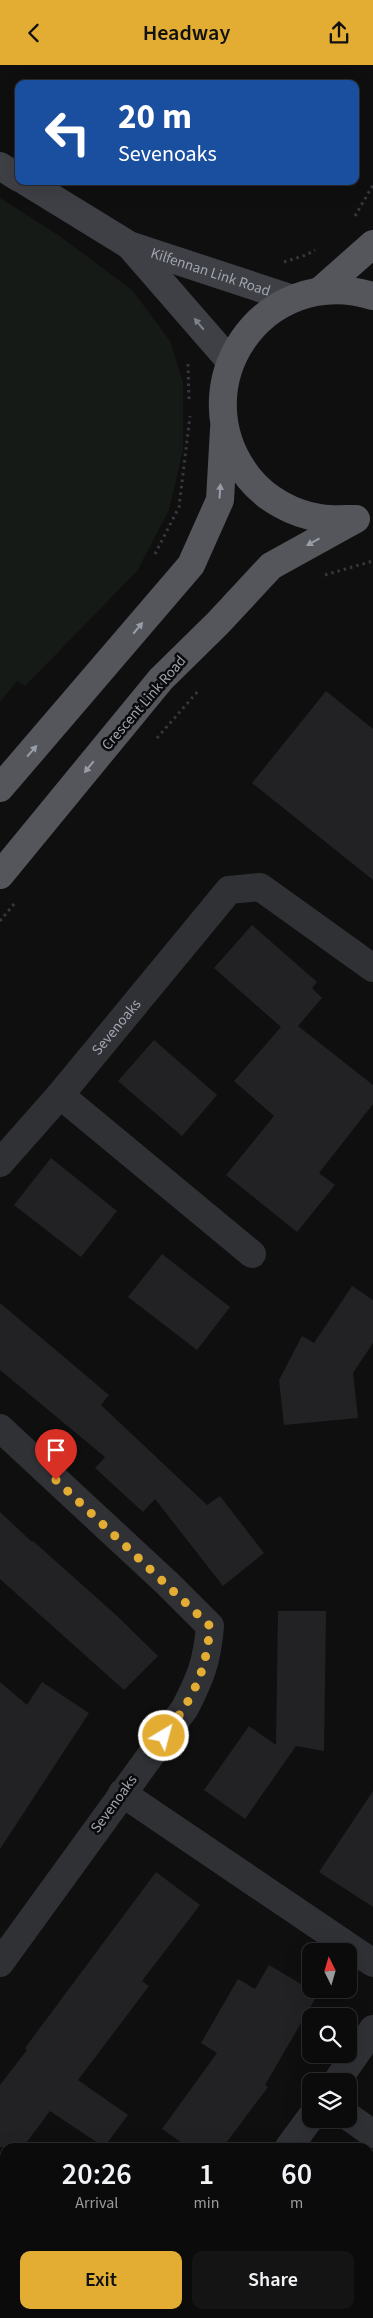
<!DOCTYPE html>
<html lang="en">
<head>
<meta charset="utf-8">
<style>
	body { margin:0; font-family:"Source Sans 3",sans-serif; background:#141415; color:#f1f3f6; height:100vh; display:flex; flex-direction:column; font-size:19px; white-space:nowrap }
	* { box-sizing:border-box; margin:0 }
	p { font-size:16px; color:#9a9b9d }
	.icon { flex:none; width:28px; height:28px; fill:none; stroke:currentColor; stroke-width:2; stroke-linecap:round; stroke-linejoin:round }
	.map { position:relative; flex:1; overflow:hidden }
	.drawer { position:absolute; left:0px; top:2078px; width:374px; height:176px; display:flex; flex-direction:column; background:#0b0b0c; border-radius:15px 15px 0 0; box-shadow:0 5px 20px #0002,0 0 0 1px #2b2b2d }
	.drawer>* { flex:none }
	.hud { position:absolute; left:15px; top:15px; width:344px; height:105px; border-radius:10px; box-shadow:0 5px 20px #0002,0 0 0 1px #2b2b2d; background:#1a4fa0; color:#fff; overflow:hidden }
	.needle { width:32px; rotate:355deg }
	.buttons { position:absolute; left:302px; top:1878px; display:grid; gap:10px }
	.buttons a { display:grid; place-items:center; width:55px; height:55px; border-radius:10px; background:#0b0b0c; box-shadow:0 5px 20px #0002,0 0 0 1px #2b2b2d; font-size:25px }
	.pin { position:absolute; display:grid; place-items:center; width:42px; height:42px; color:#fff; margin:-51px -21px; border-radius:50% 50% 50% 0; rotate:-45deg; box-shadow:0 0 5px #0007 }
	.pin .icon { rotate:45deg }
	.me { position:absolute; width:55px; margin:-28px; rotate:37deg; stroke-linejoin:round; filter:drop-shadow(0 0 4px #0008) }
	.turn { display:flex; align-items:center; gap:18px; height:105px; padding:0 20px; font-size:22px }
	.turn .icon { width:65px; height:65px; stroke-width:2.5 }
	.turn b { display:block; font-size:35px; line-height:42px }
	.eta { display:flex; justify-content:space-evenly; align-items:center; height:85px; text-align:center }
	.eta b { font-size:30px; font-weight:600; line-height:35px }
	.primary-button { display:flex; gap:10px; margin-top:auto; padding:10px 20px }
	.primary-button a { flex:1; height:58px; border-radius:10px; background:#e3ad34; color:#111; font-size:20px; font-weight:600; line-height:58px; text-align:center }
	.primary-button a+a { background:#141415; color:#f1f3f6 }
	header { display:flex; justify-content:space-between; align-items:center; height:65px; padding:0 20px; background:#e3ad34; color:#111; font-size:22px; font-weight:600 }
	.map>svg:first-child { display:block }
</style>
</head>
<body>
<header><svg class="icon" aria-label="back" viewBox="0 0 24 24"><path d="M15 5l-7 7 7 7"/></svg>Headway<svg class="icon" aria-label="share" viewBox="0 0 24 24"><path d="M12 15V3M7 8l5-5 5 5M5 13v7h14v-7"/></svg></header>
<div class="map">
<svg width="373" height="2253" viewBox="0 0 373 2253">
	<rect width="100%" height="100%" fill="#0f0f10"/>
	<path fill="#161a16" d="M 0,133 L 61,172 L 132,225 L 170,276 L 183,318 L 183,385 L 169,445 L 137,506 L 25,621 L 17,616 L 0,637 Z"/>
	<g fill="#222224">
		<path d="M 326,626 L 373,664 L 373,815 L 252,718 Z"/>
		<path d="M 252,860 L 317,917 L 312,923 L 322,933 L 298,961 L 373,1020 L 373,1039 L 319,1108 L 335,1120 L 297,1167 L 226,1110 L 274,1051 L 234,1016 L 281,962 L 214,903 Z"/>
		<path d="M 154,975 L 217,1030 L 182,1071 L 118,1016 Z"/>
		<path d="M 51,1093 L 117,1146 L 81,1192 L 14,1140 Z"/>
		<path d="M 162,1189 L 230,1242 L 197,1285 L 128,1232 Z"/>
		<path d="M 352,1221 L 373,1235 L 373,1278 L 353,1308 L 358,1353 L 284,1360 L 279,1315 L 302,1271 L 314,1278 Z"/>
		<path d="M 0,1238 L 109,1330 L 101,1340 L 207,1440 L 220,1431 L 264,1488 L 223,1521 L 155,1434 L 143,1447 L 95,1403 L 105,1392 L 0,1305 Z"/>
		<path d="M 0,1447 L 32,1477 L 33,1476 L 116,1550 L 158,1591 L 124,1625 L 0,1514 Z"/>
		<path d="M 278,1546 L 326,1546 L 324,1686 L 296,1681 L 245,1754 L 204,1725 L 249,1661 L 276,1680 Z"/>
		<path d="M 0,1617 L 27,1640 L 42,1617 L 89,1648 L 0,1784 Z"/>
		<path d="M 373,1726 L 373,1842 L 319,1807 Z"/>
		<path d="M 156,1807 L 200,1840 L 142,1916 L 149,1921 L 78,2015 L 128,2050 L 104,2082 L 50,2046 L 23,2082 L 0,2082 L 0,2020 L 27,1985 L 25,1983 Z"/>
		<path d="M 269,1900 L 318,1929 L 265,2020 L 268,2022 L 223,2082 L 188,2082 L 162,2064 L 217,1988 L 201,1978 L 238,1914 L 255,1924 Z"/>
	</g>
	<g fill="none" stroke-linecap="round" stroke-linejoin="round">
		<g stroke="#36383c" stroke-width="3" stroke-dasharray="2.5 4" stroke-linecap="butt">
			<path d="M 355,151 L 373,120"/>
			<path d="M 284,197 L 306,190 L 315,185"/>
			<path d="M 188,299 L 189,335"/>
			<path d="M 155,489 L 179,442 L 190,351"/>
			<path d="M 325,510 L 373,496"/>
			<path d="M 157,673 L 199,625"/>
			<path d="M 0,856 L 14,839"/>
		</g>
		<g stroke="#303135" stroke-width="28">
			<path d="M 60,1030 L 252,1189"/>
			<path id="s1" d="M 0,1098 L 60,1030 L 229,825 L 260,822 L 373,903"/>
			<path d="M 0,1363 L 168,1519 L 210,1561 C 207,1596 201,1612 185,1643 L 0,1898"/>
			<path d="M 122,1728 L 373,1898"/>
			<path d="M 337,2016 L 373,1964"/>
			<path d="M 349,2052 L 373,2069"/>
			<path d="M 289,2082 L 311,2052"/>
			<path d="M 168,2253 L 171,2249"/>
		</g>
		<g stroke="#3e4045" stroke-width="28">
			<path d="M 0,101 L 19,113"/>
			<path id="s2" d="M 25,116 L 129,180 L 290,233"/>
			<path d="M 130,181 L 230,296"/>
		</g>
		<g stroke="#54565c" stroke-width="28">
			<path d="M 321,225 L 373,179"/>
			<path d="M 355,454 C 344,454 331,455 320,453 C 293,449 266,434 249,413 C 178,322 262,197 373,231"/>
			<path d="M 0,723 L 191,500 L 220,435 L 224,364"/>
			<path d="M 0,810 L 161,614 L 218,558 L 271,501 L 356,454"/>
		</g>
	</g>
	<defs><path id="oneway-solid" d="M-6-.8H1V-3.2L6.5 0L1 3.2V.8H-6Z" transform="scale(1.25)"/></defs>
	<use fill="#7e828b" href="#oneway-solid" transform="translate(199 259) rotate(-130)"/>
	<g fill="#999da8">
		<use href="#oneway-solid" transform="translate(220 426) rotate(-86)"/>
		<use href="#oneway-solid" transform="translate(313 477) rotate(151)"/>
		<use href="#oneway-solid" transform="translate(138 563) rotate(-50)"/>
		<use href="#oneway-solid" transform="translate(32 686) rotate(-49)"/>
		<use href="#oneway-solid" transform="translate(89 702) rotate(129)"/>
	</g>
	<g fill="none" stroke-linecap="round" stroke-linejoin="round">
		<path stroke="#e3ad34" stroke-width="9" stroke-dasharray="0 16.2" d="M 56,1415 L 210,1561 C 206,1609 193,1633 164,1671"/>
	</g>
	<g text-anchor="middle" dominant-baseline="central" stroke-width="5" stroke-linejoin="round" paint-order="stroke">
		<g font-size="15" fill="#a1a5b0" stroke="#0a0a0b">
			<text stroke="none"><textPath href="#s2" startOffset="208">Kilfennan Link Road</textPath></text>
			<text transform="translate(144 638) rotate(-49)">Crescent Link Road</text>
			<text stroke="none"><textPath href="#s1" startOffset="179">Sevenoaks</textPath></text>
			<text transform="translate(114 1739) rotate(-54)">Sevenoaks</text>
		</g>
	</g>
</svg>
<div class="buttons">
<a><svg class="needle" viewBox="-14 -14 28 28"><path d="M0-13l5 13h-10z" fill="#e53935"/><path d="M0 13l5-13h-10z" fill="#9a9b9d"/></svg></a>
<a><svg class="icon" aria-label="search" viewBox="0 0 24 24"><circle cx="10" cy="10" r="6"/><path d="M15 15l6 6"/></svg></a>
<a><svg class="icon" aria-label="layers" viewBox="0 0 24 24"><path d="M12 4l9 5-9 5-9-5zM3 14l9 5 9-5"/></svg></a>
</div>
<div class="pin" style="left:56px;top:1415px;background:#d93025"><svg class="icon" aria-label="arrive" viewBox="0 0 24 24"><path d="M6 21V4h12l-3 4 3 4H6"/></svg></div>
<svg class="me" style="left:164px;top:1671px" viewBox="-20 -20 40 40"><circle r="17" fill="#e3ad34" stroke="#fff" stroke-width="3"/><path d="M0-11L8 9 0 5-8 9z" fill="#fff"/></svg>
<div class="hud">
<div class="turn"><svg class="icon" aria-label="left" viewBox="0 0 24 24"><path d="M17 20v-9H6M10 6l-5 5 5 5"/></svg><div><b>20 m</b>Sevenoaks</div></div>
</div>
<section class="drawer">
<div class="eta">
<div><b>20:26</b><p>Arrival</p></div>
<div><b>1</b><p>min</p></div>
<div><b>60</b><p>m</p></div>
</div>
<div class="primary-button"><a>Exit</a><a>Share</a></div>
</section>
</div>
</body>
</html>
